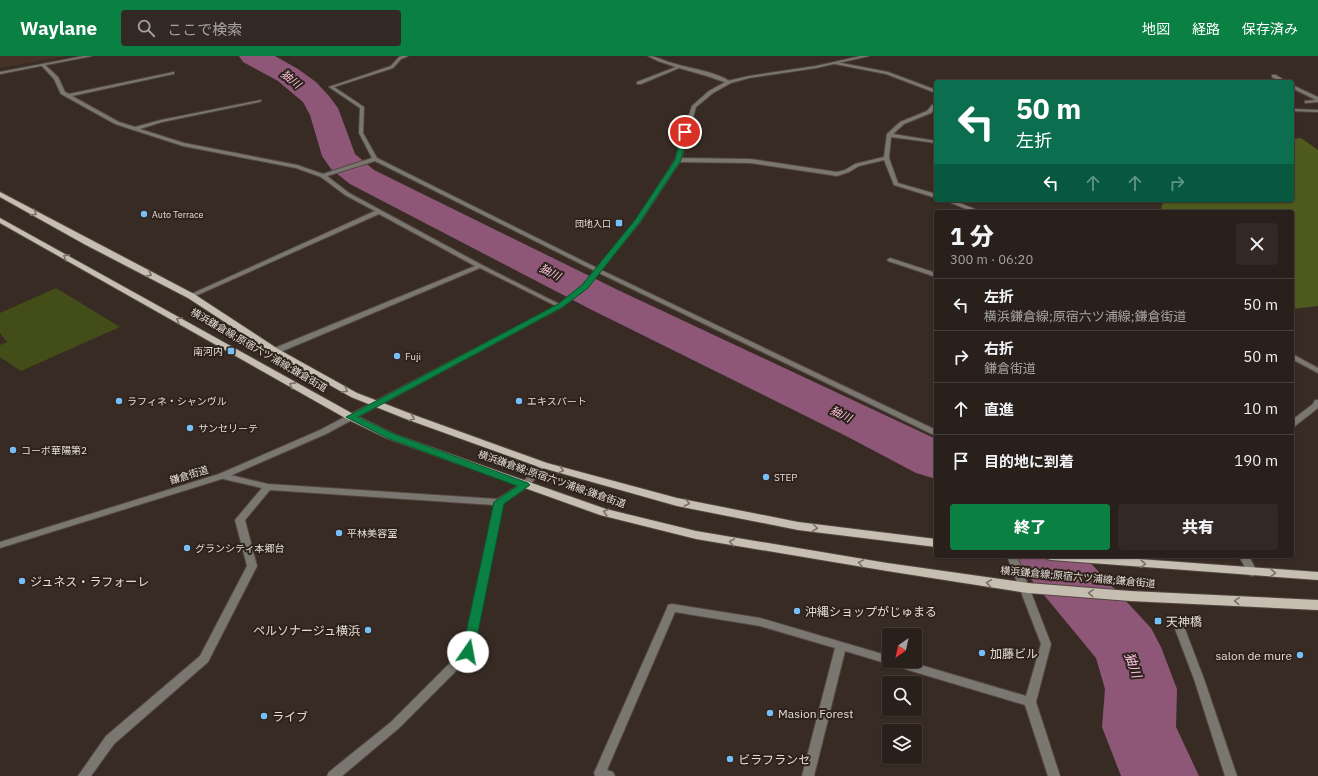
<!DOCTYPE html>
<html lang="ja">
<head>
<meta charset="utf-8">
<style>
	body { margin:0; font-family:"IBM Plex Sans","Noto Sans JP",sans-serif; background:#322824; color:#f1f3f6; height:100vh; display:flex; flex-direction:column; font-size:15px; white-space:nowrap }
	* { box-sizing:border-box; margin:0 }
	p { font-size:13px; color:#a5a3a3 }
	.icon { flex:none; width:22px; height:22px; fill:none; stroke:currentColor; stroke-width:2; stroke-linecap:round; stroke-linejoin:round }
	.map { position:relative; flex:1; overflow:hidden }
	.side { position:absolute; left:934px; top:154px; width:360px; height:348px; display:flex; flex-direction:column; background:#2a201b; border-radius:4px; box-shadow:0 1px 3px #0004,0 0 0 1px #463e3a }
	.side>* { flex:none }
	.guide { position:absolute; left:934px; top:24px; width:360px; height:122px; border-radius:4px; box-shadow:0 1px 3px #0004,0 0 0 1px #463e3a; background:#0b6e4f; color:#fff; overflow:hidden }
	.needle { width:26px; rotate:213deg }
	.controls { position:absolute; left:882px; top:572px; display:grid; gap:8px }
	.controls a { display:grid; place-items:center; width:40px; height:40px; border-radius:4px; background:#2a201b; box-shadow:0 1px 3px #0004,0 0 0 1px #463e3a; font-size:20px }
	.pin { position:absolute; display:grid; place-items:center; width:34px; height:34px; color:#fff; margin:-17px; border:2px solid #fff; border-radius:50%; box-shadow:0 1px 4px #0007 }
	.me { position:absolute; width:44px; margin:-22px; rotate:12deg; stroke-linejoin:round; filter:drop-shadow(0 0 3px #0008) }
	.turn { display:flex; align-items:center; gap:14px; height:84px; padding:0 16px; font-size:18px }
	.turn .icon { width:52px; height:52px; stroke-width:2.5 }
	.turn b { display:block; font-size:28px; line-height:34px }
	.lanes { display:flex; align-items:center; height:38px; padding:0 16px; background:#0003; justify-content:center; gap:20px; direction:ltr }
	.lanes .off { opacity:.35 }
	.round { display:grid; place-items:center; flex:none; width:42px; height:42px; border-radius:4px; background:#322824 }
	.head { display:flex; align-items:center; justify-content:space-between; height:68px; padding:0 16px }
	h1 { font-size:24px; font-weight:800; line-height:30px }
	.cta { display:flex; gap:8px; margin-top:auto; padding:8px 16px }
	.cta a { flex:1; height:46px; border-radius:4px; background:#0b8043; color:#fff; font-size:16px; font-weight:800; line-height:46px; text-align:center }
	.cta a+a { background:#322824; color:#f1f3f6 }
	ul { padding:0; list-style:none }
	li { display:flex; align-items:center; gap:12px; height:52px; padding:0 16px; border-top:1px solid #463e3a }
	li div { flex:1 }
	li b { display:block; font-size:15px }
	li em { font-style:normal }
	header { display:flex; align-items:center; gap:24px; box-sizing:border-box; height:56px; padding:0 20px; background:#0b8043; color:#fff }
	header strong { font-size:19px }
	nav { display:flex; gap:22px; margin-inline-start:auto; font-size:14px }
	.search { width:280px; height:36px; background:#322824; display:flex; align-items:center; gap:10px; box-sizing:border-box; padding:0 14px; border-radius:4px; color:#a5a3a3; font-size:15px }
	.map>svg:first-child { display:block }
</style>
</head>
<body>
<header>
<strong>Waylane</strong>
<div class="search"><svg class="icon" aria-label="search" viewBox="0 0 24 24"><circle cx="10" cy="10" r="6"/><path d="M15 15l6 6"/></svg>ここで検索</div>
<nav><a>地図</a><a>経路</a><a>保存済み</a></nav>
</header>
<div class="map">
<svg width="1318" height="720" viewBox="0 0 1318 720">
	<rect width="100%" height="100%" fill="#382b24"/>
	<path fill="#453328" d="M 0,0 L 68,0 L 0,12 Z"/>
	<path fill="#434d17" d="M 56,232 L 120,271 L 21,315 L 0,301 L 0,289 L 7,286 L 0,277 L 0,257 Z"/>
	<path fill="#4f5a1e" d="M 1301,82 L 1318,94 L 1318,250 L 1292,253 L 1292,156 L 1160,156 L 1164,144 L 1292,144 L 1292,83 Z"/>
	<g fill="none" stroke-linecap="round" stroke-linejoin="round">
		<g fill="#8e5778" fill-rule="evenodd">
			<path d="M 239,0 L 275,0 L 298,13 L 316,26 L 329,40 L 338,52 L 355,98 L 374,114 L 620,235 L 936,383 L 936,423 L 916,417 L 848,381 L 590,253 L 350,128 L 331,113 L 322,100 L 310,59 L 303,46 L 278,25 L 243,6 Z"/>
			<path d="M 1016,500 L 1084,500 L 1151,572 L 1161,591 L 1177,633 L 1176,671 L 1199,720 L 1121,720 L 1102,671 L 1105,633 L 1096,602 L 1025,516 Z"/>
		</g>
		<g stroke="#544741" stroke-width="2">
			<path id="pedestrian" d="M 1180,569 L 1184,570 L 1185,573 L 1204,623 L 1237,720 L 1225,720 L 1194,623 L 1175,573 L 1176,570 Z"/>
		</g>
		<g stroke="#544741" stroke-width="2">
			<g id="minor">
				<path d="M 402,0 L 408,0 L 401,3 L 393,12 L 334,31 L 364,51 L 363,77 L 377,102 L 601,214 L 936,374 L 936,380 L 597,216 L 375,105 L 327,120 L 349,137 L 482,209 L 563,250 L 560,252 L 480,212 L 278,297 L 272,297 L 271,295 L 272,293 L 475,210 L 379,158 L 193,241 L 189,241 L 189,239 L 375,155 L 345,139 L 321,121 L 296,112 L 183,90 L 115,68 L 61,38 L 54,23 L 41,9 L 44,8 L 58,21 L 65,36 L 69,38 L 174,16 L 174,18 L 173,18 L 72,40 L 119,66 L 135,71 L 161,64 L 261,44 L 261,45 L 259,46 L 162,66 L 140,73 L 184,87 L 297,109 L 323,118 L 372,102 L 359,77 L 360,52 L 329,31 L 391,10 L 399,1 Z"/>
				<path d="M 648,0 C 656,0 664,5 672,7 C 691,13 715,15 731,26 L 727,27 L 707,20 L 679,12 L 641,28 L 637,28 L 637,26 L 676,11 L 658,5 Z"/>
				<path d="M 836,6 L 888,16 L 936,34 L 936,37 L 886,18 L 835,8 Z"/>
				<path d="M 1272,19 L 1276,19 L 1287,26 L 1282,26 L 1272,21 Z"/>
				<path d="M 1292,29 L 1318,41 L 1318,46 L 1305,47 L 1305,45 L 1316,44 L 1292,32 Z"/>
				<path d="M 934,47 L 936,47 L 936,51 L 931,57 L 904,68 L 893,78 L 936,85 L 936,87 L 891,81 L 889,102 L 898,127 L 936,138 L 936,142 L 894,129 L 884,104 L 859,110 L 849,116 L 837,120 L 750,107 L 678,106 L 675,104 L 678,102 L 750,103 L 837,116 L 845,114 L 855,108 L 884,101 L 887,78 L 900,66 L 927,55 Z"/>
				<path d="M 1292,53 L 1318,54 L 1318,56 L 1292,55 Z"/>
				<path d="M 944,144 L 952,144 L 982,156 L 974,156 Z"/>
				<path d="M 890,202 L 936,217 L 936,221 L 888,205 L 887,204 Z"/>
				<path d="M 1292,298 L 1318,312 L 1318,317 L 1292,303 Z"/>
				<path d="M 1315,344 L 1318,344 L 1318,352 L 1295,370 L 1292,370 L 1292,364 L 1313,348 Z"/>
				<path d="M 543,406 L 547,409 L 528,431 L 503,447 L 472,599 L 399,672 L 342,720 L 327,720 L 329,716 L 391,666 L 463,594 L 494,449 L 270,434 L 245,464 L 257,510 L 208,606 L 114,688 L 91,720 L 78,720 L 106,680 L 200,600 L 247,510 L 235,464 L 262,432 L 219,422 L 218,420 L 219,418 L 222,417 L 268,428 L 497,443 L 522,427 L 540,407 Z"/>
				<path d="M 1007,500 L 1017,500 L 1051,588 L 1036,646 L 1060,720 L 1048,720 L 1025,649 L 845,595 L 814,720 L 802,720 L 835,592 L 760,570 L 675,556 L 607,714 L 613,716 L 615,720 L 595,720 L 594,717 L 667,552 L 668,549 L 672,548 L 760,562 L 889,600 L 889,605 L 907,605 L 1026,640 L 1041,588 Z"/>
				<path d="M 1239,500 L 1249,500 L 1257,516 L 1255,519 L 1252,520 L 1249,519 Z"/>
			</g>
		</g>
		<g stroke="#544741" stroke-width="2">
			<g id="tertiary">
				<path d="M 84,0 L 92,0 L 0,18 L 0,16 Z"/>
				<path d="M 861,0 L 869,0 L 816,12 L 749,22 L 731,27 L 713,37 L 696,51 L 681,104 L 640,166 L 587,231 L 562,251 L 326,378 L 225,422 L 0,492 L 0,486 L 219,418 L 320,374 L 558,249 L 583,229 L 636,164 L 675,104 L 692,50 L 709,35 L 727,25 L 749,20 L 816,10 Z"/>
			</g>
		</g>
		<g stroke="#544741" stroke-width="2">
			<g id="primary">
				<path d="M 0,136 L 194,238 L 278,293 L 357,337 L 414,359 L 547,407 L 677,442 L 798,466 L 936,483 L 936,491 L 798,474 L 677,450 L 539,411 L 406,363 L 351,341 L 272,297 L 188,242 L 84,188 L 0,141 Z"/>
				<path d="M 0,162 L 355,359 L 394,378 L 529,426 L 606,453 L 696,475 L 887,507 L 1028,527 L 1130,535 L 1318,544 L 1318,554 L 1130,545 L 1028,537 L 887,515 L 696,483 L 600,459 L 386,382 L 347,363 L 0,167 Z"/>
				<path d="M 1045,500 L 1098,500 L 1318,516 L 1318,524 L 1051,504 L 1047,503 Z"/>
			</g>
		</g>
		<use href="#pedestrian" fill="#7a7770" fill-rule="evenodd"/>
		<use href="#minor" fill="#7a7770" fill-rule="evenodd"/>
		<use href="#tertiary" fill="#7a7770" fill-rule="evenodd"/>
		<use href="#primary" fill="#c5beb1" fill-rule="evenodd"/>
	</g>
	<defs><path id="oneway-chevron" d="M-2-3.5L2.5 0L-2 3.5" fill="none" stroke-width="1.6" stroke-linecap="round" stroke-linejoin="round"/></defs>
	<g stroke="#7a7066">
		<use href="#oneway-chevron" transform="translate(34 157) rotate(29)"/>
		<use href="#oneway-chevron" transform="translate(66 201) rotate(-151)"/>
		<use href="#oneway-chevron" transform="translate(149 218) rotate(27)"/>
		<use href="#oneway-chevron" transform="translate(179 264) rotate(-150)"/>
		<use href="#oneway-chevron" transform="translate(292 329) rotate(-151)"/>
		<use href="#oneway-chevron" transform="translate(345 334) rotate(30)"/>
		<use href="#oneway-chevron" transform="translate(412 362) rotate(21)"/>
		<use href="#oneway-chevron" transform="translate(561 414) rotate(15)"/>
		<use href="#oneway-chevron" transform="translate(687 447) rotate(11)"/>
		<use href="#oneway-chevron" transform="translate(606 456) rotate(-164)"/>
		<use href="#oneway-chevron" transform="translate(815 472) rotate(7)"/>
		<use href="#oneway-chevron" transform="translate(732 486) rotate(-170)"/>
		<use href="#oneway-chevron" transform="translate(861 507) rotate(-170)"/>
		<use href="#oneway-chevron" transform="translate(1143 508) rotate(4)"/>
		<use href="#oneway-chevron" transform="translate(1273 517) rotate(4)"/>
		<use href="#oneway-chevron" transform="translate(989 527) rotate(-172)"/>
		<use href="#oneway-chevron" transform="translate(1091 537) rotate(-176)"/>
		<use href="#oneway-chevron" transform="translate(1237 545) rotate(-177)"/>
	</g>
	<path fill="#0b8043" stroke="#07532c" d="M 685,74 L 688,76 L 681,104 L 640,166 L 588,232 L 563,251 L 358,361 L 394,378 L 528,427 L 530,429 L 504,448 L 474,596 L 472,599 L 468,601 L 464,599 L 462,596 L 494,446 L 517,430 L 387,382 L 346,361 L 558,248 L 582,229 L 635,164 L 675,104 L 682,76 Z"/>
	<g fill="#77c0f7" stroke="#2e221b" stroke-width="1.5">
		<circle cx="144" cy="158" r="4"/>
		<rect x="615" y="163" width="8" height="8" rx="2"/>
		<rect x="227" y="291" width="8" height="8" rx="2"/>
		<circle cx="397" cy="300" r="4"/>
		<circle cx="119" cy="345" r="4"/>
		<circle cx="519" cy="345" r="4"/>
		<circle cx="190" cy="372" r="4"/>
		<circle cx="13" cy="394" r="4"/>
		<circle cx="766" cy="421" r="4"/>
		<circle cx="339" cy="477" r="4"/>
		<circle cx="187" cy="492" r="4"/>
		<circle cx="22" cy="525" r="4"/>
		<circle cx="797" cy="555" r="4"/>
		<rect x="1154" y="561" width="8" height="8" rx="2"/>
		<circle cx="368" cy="574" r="4"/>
		<circle cx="982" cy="597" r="4"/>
		<circle cx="1300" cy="599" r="4"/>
		<circle cx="770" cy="657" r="4"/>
		<circle cx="264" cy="660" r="4"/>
		<circle cx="730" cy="703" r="4"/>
	</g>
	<g text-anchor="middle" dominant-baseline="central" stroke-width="4" stroke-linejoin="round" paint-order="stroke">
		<g font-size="9" fill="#e5ddd8" stroke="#2e221b" text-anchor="start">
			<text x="152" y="158">Auto Terrace</text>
			<text x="611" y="167" text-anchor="end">団地入口</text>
		</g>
		<g font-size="10" fill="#e5ddd8" stroke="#2e221b">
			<text transform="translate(259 294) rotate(30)">横浜鎌倉線;原宿六ツ浦線;鎌倉街道</text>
			<text transform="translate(189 419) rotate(-17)">鎌倉街道</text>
			<text transform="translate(552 423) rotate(19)">横浜鎌倉線;原宿六ツ浦線;鎌倉街道</text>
			<text transform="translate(1078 521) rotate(5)">横浜鎌倉線;原宿六ツ浦線;鎌倉街道</text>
		</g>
		<g font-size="10" fill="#e5ddd8" stroke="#2e221b" text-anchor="start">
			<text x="223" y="295" text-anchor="end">南河内</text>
			<text x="405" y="300">Fuji</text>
			<text x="127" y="345">ラフィネ・シャンヴル</text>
			<text x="527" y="345">エキスパート</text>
			<text x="198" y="372">サンセリーテ</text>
			<text x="21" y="394">コーポ華陽第2</text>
			<text x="774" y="421">STEP</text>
			<text x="347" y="477">平林美容室</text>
			<text x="195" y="492">グランシティ本郷台</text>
		</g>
		<g font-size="11" font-style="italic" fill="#f5c2de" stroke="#2e221b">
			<text transform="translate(291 23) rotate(39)">㹨川</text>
			<text transform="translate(550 216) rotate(27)">㹨川</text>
			<text transform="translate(841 358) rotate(26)">㹨川</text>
		</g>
		<g font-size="12" fill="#e5ddd8" stroke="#2e221b" text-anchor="start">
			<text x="30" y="525">ジュネス・ラフォーレ</text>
			<text x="805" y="555">沖縄ショップがじゅまる</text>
			<text x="1166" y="565">天神橋</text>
			<text x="360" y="574" text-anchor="end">ペルソナージュ横浜</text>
			<text x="990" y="597">加藤ビル</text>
			<text x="1292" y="599" text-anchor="end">salon de mure</text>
			<text x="778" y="657">Masion Forest</text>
			<text x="272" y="660">ライブ</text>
			<text x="738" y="703">ビラフランセ</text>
		</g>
		<g font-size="13" font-style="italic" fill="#f5c2de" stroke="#2e221b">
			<text transform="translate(1133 609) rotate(71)">㹨川</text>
		</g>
	</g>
</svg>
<div class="controls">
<a><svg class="needle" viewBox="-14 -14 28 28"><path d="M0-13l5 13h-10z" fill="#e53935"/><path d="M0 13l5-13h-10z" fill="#a5a3a3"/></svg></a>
<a><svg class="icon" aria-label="search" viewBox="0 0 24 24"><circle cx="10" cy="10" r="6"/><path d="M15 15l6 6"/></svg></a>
<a><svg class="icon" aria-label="layers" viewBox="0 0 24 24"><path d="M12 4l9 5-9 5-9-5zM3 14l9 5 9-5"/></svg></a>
</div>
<div class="pin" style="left:685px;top:76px;background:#d93025"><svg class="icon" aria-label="arrive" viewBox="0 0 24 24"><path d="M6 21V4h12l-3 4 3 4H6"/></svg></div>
<svg class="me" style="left:468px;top:596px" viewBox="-20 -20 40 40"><circle r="19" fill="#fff"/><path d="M0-13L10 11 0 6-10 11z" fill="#0b8043"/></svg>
<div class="guide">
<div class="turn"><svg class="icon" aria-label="left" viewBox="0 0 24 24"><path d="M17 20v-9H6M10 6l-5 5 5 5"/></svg><div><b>50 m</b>左折</div></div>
<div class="lanes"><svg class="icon" aria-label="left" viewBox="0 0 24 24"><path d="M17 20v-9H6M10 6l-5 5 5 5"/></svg><svg class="icon off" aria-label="ahead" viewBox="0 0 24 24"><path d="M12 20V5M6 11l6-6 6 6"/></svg><svg class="icon off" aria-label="ahead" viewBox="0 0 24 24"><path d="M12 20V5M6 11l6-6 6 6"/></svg><svg class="icon off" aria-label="right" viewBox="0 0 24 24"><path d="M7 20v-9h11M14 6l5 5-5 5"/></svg></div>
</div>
<section class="side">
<div class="head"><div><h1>1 分</h1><p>300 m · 06:20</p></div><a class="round"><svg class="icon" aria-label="close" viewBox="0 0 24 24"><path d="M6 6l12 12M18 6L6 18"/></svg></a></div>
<ul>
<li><svg class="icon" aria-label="left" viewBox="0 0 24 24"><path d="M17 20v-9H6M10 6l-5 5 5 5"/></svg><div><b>左折</b><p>横浜鎌倉線;原宿六ツ浦線;鎌倉街道</p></div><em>50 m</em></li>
<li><svg class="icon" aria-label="right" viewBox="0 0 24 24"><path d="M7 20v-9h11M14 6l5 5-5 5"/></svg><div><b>右折</b><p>鎌倉街道</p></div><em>50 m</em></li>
<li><svg class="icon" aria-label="ahead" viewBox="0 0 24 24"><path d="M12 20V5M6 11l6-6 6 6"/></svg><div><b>直進</b></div><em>10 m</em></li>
<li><svg class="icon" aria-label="arrive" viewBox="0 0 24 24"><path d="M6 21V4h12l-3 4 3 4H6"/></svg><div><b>目的地に到着</b></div><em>190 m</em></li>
</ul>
<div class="cta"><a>終了</a><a>共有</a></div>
</section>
</div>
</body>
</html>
